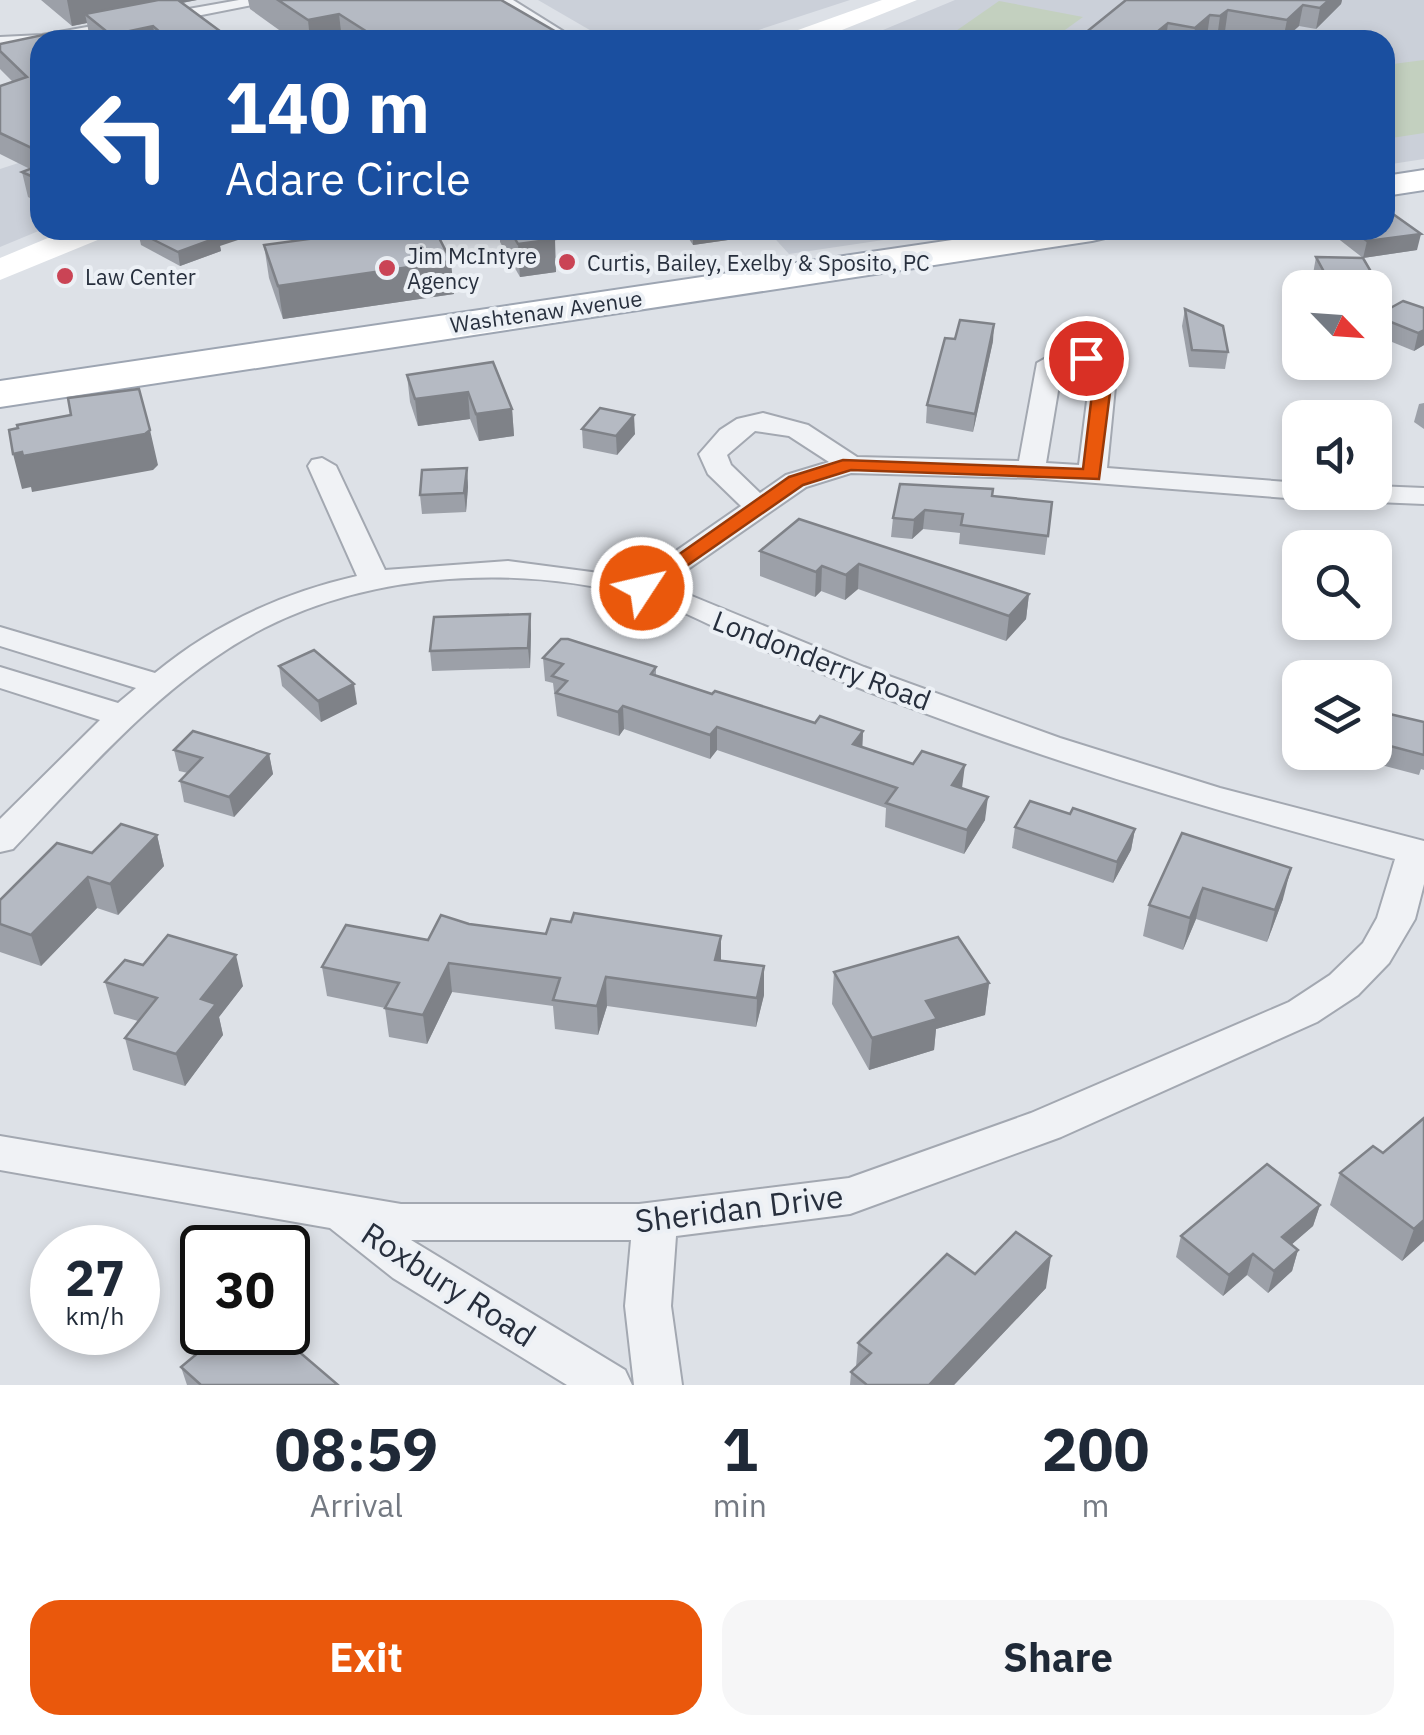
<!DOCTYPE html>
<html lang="en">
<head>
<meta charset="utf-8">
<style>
	body { margin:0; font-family:"IBM Plex Sans",sans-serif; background:#f6f6f7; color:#1f2937; height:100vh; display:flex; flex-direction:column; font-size:38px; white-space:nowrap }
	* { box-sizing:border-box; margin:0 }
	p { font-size:32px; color:#747a83 }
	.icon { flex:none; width:55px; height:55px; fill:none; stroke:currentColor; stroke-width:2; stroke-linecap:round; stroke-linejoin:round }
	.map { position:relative; height:1385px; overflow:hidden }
	.side { display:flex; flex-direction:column; background:#fff; flex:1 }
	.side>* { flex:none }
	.hud { position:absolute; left:30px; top:30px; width:1365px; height:210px; border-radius:30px; box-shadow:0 5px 15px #0003; background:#1a4fa0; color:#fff; overflow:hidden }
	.needle { width:65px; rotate:115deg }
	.fabs { position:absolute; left:1282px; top:270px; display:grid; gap:20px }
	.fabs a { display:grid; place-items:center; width:110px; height:110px; border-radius:20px; background:#fff; box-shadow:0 5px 15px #0003; font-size:50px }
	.speed { position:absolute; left:30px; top:1225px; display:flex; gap:20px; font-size:50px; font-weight:700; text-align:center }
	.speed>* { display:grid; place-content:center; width:130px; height:130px; border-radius:50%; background:#fff; box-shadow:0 5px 15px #0003; line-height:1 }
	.speed small { font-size:25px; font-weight:400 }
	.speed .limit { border:5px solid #111; border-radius:15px; background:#fff; color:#111 }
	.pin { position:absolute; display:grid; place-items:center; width:85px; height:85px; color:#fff; margin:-42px; border:5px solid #fff; border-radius:50%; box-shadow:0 2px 10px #0007 }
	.me { position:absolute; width:110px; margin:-55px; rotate:55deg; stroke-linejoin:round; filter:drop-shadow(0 0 8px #0008) }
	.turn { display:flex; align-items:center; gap:35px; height:210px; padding:0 30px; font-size:45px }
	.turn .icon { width:130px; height:130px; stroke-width:2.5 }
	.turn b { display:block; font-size:70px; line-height:85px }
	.eta { display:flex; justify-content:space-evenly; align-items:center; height:170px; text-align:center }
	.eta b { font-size:60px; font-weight:700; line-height:70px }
	.primary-button { display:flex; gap:20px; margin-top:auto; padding:20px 30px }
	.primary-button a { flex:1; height:115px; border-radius:30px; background:#ea580c; color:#fff; font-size:40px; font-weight:700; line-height:115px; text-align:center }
	.primary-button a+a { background:#f6f6f7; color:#1f2937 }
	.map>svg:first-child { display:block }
</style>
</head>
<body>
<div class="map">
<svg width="1424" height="1385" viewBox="0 0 1424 1385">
	<rect width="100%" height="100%" fill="#dde1e7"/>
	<g fill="#cbd0d9">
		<path d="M 538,0 L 850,0 L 728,40 L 607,40 Z"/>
		<path d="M 955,0 L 1424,0 L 1424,159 L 1385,165 L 1385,40 L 859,40 Z"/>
		<path d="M 40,156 L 41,230 L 0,247 L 0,169 Z"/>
		<path d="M 767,230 L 951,230 L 789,254 Z"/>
	</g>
	<g fill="#c3d0bf">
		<path d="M 999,1 L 1083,17 L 1051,40 L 989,40 L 953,33 Z"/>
		<path d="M 1424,60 L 1424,133 L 1385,139 L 1385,65 Z"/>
	</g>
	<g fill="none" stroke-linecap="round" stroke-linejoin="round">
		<g stroke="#a3a8b1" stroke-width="4">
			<g id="street">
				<path d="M 239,0 L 277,0 L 75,40 L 40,40 L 40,45 L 0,49 L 0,37 L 42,35 Z"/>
				<path d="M 492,0 L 513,0 L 577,40 L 555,40 Z"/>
				<path d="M 1064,348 L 1108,359 L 1116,377 L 1107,468 L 1300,483 L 1300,492 L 1313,492 L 1300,499 L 1031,478 L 851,473 L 806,487 L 665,585 L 864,667 L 1060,738 L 1220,788 L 1424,841 L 1424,884 L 1415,919 L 1389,963 L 1358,995 L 1317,1022 L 1061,1137 L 850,1214 L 676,1236 L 671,1306 L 682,1385 L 634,1385 L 625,1306 L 631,1240 L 411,1240 L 625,1370 L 632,1385 L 567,1385 L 393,1278 L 330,1228 L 0,1170 L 0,1136 L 401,1204 L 639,1204 L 849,1178 L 1031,1113 L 1289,1002 L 1330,975 L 1363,943 L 1377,918 L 1395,859 C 1257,822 1120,783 985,735 C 909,708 832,678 757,647 C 718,630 679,607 638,596 C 518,565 376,571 264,628 C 165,679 89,769 13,849 L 0,852 L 0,819 L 100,720 L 0,688 L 0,667 L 118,703 L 136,688 L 0,646 L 0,627 L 155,673 C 214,624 283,593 357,576 L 308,466 L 312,460 L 322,458 L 336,466 L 385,570 L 508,561 L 637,578 L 741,506 L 708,474 L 699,454 L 720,430 L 737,419 L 763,413 L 808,425 L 857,457 L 1019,461 L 1037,363 ZM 1067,364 L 1088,369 L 1090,377 L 1079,465 L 1046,463 L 1062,367 ZM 755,431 L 789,436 L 829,462 L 786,475 L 760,493 L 731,465 L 727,455 Z"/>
				<path d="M 1375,486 L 1424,488 L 1424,504 L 1328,500 L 1314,492 L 1375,492 Z"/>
			</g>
		</g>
		<g stroke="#9da5b2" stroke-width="4">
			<g id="primary">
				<path d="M 1424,170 L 1424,190 L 1385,196 L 1385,176 Z"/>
				<path d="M 1019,230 L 1110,230 L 1105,238 L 1092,241 L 0,407 L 0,381 Z"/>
			</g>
		</g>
		<use href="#street" fill="#f0f2f5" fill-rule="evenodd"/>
		<g fill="#fff" fill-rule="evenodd">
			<path d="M 882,0 L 917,0 L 817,40 L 780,40 L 784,35 Z"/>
			<path d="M 67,230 L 110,230 L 105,237 L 0,280 L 0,258 Z"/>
		</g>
		<use href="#primary" fill="#fff" fill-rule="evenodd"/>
	</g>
	<g fill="#9ca0a8">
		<path d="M 41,0 L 197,0 L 182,3 L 232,40 L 90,40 L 87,23 L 72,26 Z"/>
		<path d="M 248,0 L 501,0 L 565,37 L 565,40 L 293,40 L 250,9 Z"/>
		<path d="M 1126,0 L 1342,0 L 1341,4 L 1316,29 L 1299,26 L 1284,40 L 1225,31 L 1217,38 L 1207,36 L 1202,40 L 1083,40 L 1084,34 Z"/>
		<path d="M 40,40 L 40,203 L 28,197 L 22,172 L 30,169 L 0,154 L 0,86 L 13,82 L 0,69 L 0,44 Z"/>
		<path d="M 500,230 L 549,230 L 556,272 L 520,277 L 500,242 Z"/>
		<path d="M 683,230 L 728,230 L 728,240 L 693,245 Z"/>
		<path d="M 1338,230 L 1385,230 L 1417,250 L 1363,258 L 1377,282 L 1375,291 L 1375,288 L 1320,288 L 1313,274 L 1316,257 L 1363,258 L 1336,237 Z"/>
		<path d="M 138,232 L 220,246 L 221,251 L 180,266 L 141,245 Z"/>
		<path d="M 264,245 L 454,294 L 283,319 L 269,278 Z"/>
		<path d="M 1403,301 L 1424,345 L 1414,351 L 1375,335 L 1376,316 Z"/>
		<path d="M 1185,309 L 1228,352 L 1225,369 L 1189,367 L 1182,326 Z"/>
		<path d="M 993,341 L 973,432 L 926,423 L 927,405 Z"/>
		<path d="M 459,368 L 512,409 L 514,436 L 479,441 L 470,419 L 418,426 L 410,402 L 407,375 Z"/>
		<path d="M 1424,403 L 1424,429 L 1414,422 L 1419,404 Z"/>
		<path d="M 582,429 L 635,434 L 617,455 L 583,448 Z"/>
		<path d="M 467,468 L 468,487 L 466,512 L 422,514 L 420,495 Z"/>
		<path d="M 992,496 L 1052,502 L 1045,555 L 959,544 L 960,533 L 923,529 L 912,539 L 891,537 L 893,518 Z"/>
		<path d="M 799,519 L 1029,594 L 1026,619 L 1006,641 L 858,589 L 845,600 L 821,591 L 815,597 L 760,576 L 760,551 Z"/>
		<path d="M 530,614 L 531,634 L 530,668 L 432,671 L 430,651 Z"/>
		<path d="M 543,658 L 656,667 L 656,676 L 712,694 L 815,723 L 863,731 L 862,747 L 962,788 L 985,820 L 964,854 L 885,827 L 886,808 L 717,750 L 710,759 L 624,729 L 619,736 L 557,716 L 553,683 L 545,681 Z"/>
		<path d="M 279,666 L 357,704 L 321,722 L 282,686 Z"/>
		<path d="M 1375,701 L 1381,712 L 1424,722 L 1424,770 L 1421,769 L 1419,775 L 1332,752 L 1375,752 Z"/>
		<path d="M 174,750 L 269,754 L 273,774 L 234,817 L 184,802 L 180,781 L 188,773 L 179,771 Z"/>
		<path d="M 1070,814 L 1135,829 L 1131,850 L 1113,883 L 1012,848 L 1015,827 Z"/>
		<path d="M 1182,833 L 1283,899 L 1267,942 L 1196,919 L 1183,950 L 1143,936 L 1149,905 Z"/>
		<path d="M 157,835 L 164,866 L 118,915 L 97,908 L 41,966 L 0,952 L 0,900 L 92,853 Z"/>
		<path d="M 469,924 L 546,934 L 721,936 L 721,960 L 764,966 L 764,995 L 756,1027 L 607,1006 L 598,1035 L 555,1029 L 553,1006 L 452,992 L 427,1044 L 389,1037 L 385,1008 L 327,996 L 322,967 L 428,940 Z"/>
		<path d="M 143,965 L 243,986 L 219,1017 L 223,1035 L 185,1086 L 133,1070 L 125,1038 L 138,1021 L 114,1014 L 105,982 Z"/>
		<path d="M 834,972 L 989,983 L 985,1015 L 936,1029 L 934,1050 L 869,1070 L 832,1004 Z"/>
		<path d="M 1424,1118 L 1424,1241 L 1402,1261 L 1330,1205 L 1340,1173 L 1383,1153 Z"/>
		<path d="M 1320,1205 L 1313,1226 L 1292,1244 L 1298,1250 L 1292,1271 L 1268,1293 L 1247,1275 L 1223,1296 L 1176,1257 L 1181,1236 Z"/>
		<path d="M 975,1274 L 1046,1288 L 954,1385 L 850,1385 L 851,1372 L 856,1367 L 858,1343 Z"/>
		<path d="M 181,1367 L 338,1385 L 187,1385 Z"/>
	</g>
	<g fill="#7f8288">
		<path d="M 67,0 L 197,0 L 161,7 L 85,14 L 87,23 L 72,26 Z"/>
		<path d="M 1329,0 L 1342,0 L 1341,4 L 1316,29 L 1320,8 Z"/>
		<path d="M 1303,5 L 1299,26 L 1283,40 L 1287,20 Z"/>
		<path d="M 1228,10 L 1225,31 L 1217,38 L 1220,16 Z"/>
		<path d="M 339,14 L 342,40 L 310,40 L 308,20 Z"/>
		<path d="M 1210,15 L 1207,36 L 1202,40 L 1193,40 L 1195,28 Z"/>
		<path d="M 1168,23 L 1166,40 L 1147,40 Z"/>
		<path d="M 153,26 L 156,40 L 112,40 L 111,35 Z"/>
		<path d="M 226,230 L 268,230 L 220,246 L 221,251 L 180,266 L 178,252 L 213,234 Z"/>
		<path d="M 693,230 L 728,230 L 728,240 L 693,245 Z"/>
		<path d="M 1421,234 L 1417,250 L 1363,258 L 1367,241 Z"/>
		<path d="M 555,239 L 556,272 L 520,277 L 518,244 Z"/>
		<path d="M 451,261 L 454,294 L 283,319 L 278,286 Z"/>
		<path d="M 994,324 L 993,341 L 973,432 L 975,414 Z"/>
		<path d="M 1424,330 L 1424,345 L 1414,351 L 1418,333 Z"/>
		<path d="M 468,392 L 470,419 L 418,426 L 415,399 Z"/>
		<path d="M 512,409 L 514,436 L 479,441 L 476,414 Z"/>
		<path d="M 634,415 L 635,434 L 617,455 L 616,436 Z"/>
		<path d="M 150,430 L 158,465 L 153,470 L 32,492 L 31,487 L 22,489 L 13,454 Z"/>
		<path d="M 467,468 L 468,487 L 466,512 L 464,493 Z"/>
		<path d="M 925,510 L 923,529 L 912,539 L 914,520 Z"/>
		<path d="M 859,564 L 858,589 L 845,600 L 846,575 Z"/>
		<path d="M 822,566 L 821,591 L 815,597 L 816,572 Z"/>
		<path d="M 1029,594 L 1026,619 L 1006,641 L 1009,616 Z"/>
		<path d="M 530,614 L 531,634 L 530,668 L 528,648 Z"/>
		<path d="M 354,684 L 357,704 L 321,722 L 318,701 Z"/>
		<path d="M 623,706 L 624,729 L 619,736 L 618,712 Z"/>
		<path d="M 717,727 L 717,750 L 710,759 L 710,735 Z"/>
		<path d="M 863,731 L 862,754 L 853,744 Z"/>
		<path d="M 269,754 L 273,774 L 234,817 L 229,797 Z"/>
		<path d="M 965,765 L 962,788 L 952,785 Z"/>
		<path d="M 988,797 L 985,820 L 964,854 L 967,830 Z"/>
		<path d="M 1135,829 L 1131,850 L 1113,883 L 1117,862 Z"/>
		<path d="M 157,835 L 164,866 L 118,915 L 110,884 Z"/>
		<path d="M 1291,868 L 1283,899 L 1267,942 L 1275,910 Z"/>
		<path d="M 88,877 L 97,908 L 41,966 L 31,935 Z"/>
		<path d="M 1203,888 L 1196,919 L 1183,950 L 1190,918 Z"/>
		<path d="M 721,936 L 721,965 L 715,960 Z"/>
		<path d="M 236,955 L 243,986 L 219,1017 L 223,1035 L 185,1086 L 176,1054 L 201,999 Z"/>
		<path d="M 449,963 L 452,992 L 427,1044 L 423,1015 Z"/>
		<path d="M 764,966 L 764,995 L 756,1027 L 757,998 Z"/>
		<path d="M 606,977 L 607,1006 L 598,1035 L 597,1006 Z"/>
		<path d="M 989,983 L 985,1015 L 936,1029 L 934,1050 L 869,1070 L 872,1038 L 926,1001 Z"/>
		<path d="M 1320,1205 L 1313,1226 L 1276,1258 L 1282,1237 Z"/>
		<path d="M 1424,1220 L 1424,1241 L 1402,1261 L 1414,1229 Z"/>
		<path d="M 1298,1250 L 1292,1271 L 1268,1293 L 1274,1271 Z"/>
		<path d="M 1253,1254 L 1247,1275 L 1223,1296 L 1229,1275 Z"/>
		<path d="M 1051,1256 L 1046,1288 L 954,1385 L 929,1385 Z"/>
	</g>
	<g fill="#b5bac3" stroke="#7f8288" stroke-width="2.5">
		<path d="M 158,0 L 178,0 L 232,40 L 169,40 L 153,26 L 111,35 L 85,14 Z"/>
		<path d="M 278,0 L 501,0 L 565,37 L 552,40 L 380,40 L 339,14 L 308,20 Z"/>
		<path d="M 1126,0 L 1329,0 L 1320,8 L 1303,5 L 1287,20 L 1228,10 L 1220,16 L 1210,15 L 1195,28 L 1168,23 L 1147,40 L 1115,40 L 1084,34 Z"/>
		<path d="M 57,32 L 70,40 L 40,40 L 40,152 L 0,133 L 0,86 L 27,77 L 0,51 L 0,44 Z"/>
		<path d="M 40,165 L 40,180 L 22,172 Z"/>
		<path d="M 1393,214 L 1421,234 L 1367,241 L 1352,230 L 1385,230 L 1385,215 Z"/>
		<path d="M 143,230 L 226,230 L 213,234 L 219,237 L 178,252 L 138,232 Z"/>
		<path d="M 375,230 L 435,230 L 451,261 L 278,286 L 264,245 Z"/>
		<path d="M 510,230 L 549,230 L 555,239 L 518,244 Z"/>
		<path d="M 1316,257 L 1363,258 L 1377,282 L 1329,281 Z"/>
		<path d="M 1403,301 L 1424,308 L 1424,330 L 1418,333 L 1376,316 Z"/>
		<path d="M 1185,309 L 1223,326 L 1228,352 L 1192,350 Z"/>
		<path d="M 960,320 L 994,324 L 975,414 L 927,405 L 945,338 L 955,339 Z"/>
		<path d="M 493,362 L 512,409 L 476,414 L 468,392 L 415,399 L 407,375 Z"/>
		<path d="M 139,389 L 150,430 L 145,434 L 23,456 L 22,452 L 13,454 L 9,430 L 18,428 L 17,425 L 71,415 L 68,398 Z"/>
		<path d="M 600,408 L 634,415 L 616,436 L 582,429 Z"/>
		<path d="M 467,468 L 464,493 L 420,495 L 422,470 Z"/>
		<path d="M 900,484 L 993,489 L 992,496 L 1052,502 L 1048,536 L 961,525 L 963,514 L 925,510 L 914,520 L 893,518 Z"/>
		<path d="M 799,519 L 1029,594 L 1009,616 L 859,564 L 846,575 L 822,566 L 816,572 L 760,551 Z"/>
		<path d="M 530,614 L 528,648 L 430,651 L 434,617 Z"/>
		<path d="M 561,639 L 568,639 L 656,667 L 651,674 L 712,694 L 715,691 L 815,723 L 820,716 L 863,731 L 853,744 L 913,764 L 922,751 L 965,765 L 952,785 L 988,797 L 967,830 L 886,803 L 897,788 L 717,727 L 710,735 L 623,706 L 618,712 L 556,693 L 567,681 L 552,676 L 563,664 L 543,658 Z"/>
		<path d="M 314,650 L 354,684 L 318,701 L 279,666 Z"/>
		<path d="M 1375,701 L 1384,703 L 1381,712 L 1424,722 L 1424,755 L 1375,742 Z"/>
		<path d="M 193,731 L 269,754 L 229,797 L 180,781 L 202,758 L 174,750 Z"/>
		<path d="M 1030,801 L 1070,814 L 1073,808 L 1135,829 L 1117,862 L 1015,827 Z"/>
		<path d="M 121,824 L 157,835 L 110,884 L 88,877 L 31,935 L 0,924 L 0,900 L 57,843 L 92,853 Z"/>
		<path d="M 1182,833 L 1291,868 L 1275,910 L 1203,888 L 1190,918 L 1149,905 Z"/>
		<path d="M 574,913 L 721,936 L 715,960 L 764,966 L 757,998 L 606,977 L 597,1006 L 553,1000 L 560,978 L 449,963 L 423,1015 L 385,1008 L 399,983 L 322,967 L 346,925 L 428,940 L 441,915 L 469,924 L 546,934 L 551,919 L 571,922 Z"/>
		<path d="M 168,935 L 236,955 L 201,999 L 216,1004 L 176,1054 L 125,1038 L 157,998 L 105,982 L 125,960 L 143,965 Z"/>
		<path d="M 958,937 L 989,983 L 926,1001 L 937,1019 L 872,1038 L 834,972 Z"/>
		<path d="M 1424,1118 L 1424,1220 L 1414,1229 L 1340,1173 L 1373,1146 L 1383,1153 Z"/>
		<path d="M 1267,1164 L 1320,1205 L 1282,1237 L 1298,1250 L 1274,1271 L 1253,1254 L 1229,1275 L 1181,1236 Z"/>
		<path d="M 1016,1232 L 1051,1256 L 929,1385 L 867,1385 L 851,1372 L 871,1353 L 858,1343 L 947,1254 L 975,1274 Z"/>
		<path d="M 223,1332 L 276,1332 L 338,1385 L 201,1385 L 181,1367 Z"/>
	</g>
	<path fill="#ea580c" stroke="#983908" stroke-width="2.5" d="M 1086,353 L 1105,361 L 1112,377 L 1099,479 L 851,470 L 803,485 L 649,592 L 642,594 L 631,588 L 789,477 L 843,460 L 1083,469 L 1094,377 L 1091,367 L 1077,358 Z"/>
	<g fill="#ca4455" stroke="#ecf0f5" stroke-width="4">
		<circle cx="567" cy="262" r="10"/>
		<circle cx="387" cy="268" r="10"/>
		<circle cx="65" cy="276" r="10"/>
	</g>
	<g text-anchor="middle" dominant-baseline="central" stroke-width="8" stroke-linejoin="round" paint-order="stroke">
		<g font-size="22" fill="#272f3d" stroke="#ecf0f5" text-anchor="start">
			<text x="407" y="255">Jim McIntyre<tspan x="407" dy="25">Agency</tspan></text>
			<text x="587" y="262">Curtis, Bailey, Exelby &amp; Sposito, PC</text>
			<text x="85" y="276">Law Center</text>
		</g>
		<g font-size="22" fill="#272f3d" stroke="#ecf0f5">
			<text transform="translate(546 311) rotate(-8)">Washtenaw Avenue</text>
		</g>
		<g font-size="28" fill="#272f3d" stroke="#ecf0f5">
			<text transform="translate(822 660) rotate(21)">Londonderry Road</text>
		</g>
		<g font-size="32" fill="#272f3d" stroke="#ecf0f5">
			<text transform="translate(739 1208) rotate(-7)">Sheridan Drive</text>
			<text transform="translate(449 1284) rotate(33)">Roxbury Road</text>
		</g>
	</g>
</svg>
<div class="fabs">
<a><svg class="needle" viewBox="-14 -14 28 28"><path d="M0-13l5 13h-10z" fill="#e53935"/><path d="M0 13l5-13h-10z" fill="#747a83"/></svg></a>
<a><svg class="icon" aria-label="sound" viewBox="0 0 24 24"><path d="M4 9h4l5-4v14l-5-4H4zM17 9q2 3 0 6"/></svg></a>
<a><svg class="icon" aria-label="search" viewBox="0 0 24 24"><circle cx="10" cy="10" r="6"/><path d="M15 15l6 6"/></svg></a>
<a><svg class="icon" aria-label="layers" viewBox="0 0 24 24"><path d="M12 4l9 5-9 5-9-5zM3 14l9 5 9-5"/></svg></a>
</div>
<div class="speed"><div>27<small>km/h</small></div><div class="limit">30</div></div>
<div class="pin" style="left:1086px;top:358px;background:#d93025"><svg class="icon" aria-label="arrive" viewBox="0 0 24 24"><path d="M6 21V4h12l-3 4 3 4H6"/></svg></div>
<svg class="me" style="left:642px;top:588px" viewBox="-20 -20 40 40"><circle r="17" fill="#ea580c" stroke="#fff" stroke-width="3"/><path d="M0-11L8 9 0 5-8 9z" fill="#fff"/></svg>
<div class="hud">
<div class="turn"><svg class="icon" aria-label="left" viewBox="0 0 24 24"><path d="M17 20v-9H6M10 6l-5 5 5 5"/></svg><div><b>140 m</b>Adare Circle</div></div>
</div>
</div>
<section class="side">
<div class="eta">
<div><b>08:59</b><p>Arrival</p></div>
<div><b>1</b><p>min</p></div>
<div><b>200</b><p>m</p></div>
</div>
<div class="primary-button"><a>Exit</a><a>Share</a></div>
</section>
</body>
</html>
